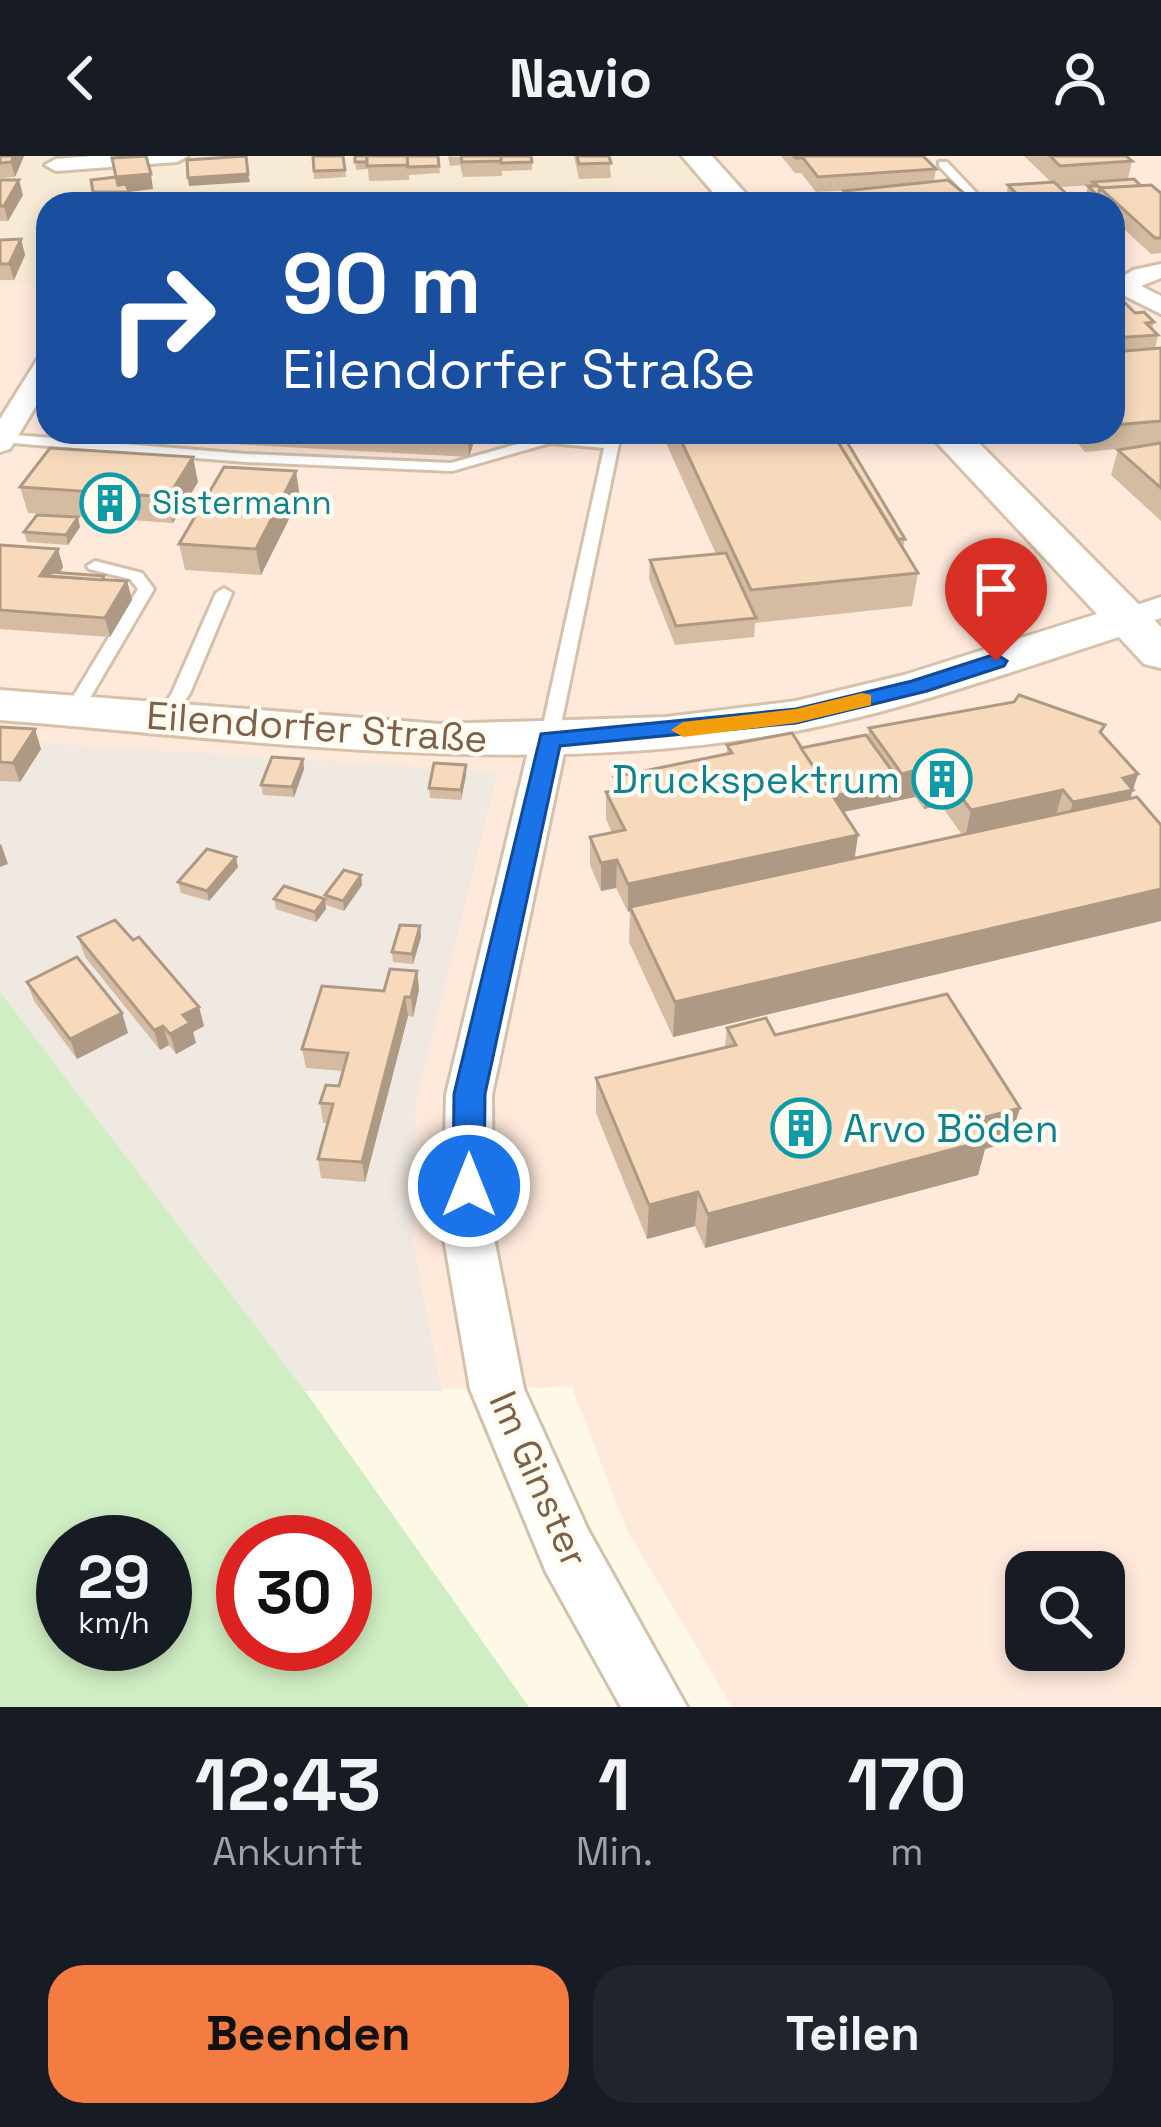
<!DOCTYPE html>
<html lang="de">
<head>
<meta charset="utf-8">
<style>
	body { margin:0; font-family:"Space Grotesk",sans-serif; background:#20242c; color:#f1f3f6; height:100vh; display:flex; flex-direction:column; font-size:45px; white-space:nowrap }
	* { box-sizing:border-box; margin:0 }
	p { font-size:39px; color:#9ea1a6 }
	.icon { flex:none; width:66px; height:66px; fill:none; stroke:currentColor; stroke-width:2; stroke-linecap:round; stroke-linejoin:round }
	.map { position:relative; height:1551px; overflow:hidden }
	.drawer { display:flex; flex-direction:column; background:#171b24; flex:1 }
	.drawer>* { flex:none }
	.guide { position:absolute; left:36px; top:36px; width:1089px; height:252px; border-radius:36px; box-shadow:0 6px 18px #0003; background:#1a4fa0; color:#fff; overflow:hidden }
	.buttons { position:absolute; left:1005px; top:1395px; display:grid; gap:24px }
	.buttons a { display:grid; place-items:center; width:120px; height:120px; border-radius:24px; background:#171b24; box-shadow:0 6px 18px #0003; font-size:60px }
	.speed { position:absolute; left:36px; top:1359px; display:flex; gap:24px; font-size:60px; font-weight:700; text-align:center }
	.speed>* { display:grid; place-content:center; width:156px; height:156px; border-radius:50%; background:#171b24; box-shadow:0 6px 18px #0003; line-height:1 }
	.speed small { font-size:30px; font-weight:400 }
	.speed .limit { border:18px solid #d22; background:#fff; color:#111 }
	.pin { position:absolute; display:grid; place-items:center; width:102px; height:102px; color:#fff; margin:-123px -51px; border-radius:50% 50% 50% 0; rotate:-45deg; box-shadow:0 0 12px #0007 }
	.pin .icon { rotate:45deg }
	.me { position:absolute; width:132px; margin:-66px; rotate:0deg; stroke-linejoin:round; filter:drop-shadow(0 0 9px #0008) }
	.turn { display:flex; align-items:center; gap:42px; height:252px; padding:0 48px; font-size:54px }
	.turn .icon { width:156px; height:156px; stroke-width:2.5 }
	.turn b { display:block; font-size:84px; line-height:102px }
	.eta { display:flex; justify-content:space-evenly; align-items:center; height:204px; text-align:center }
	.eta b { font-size:72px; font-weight:700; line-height:84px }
	.action { display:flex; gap:24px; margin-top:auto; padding:24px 48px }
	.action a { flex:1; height:138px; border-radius:36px; background:#f47b41; color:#111; font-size:48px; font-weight:700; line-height:138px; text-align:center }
	.action a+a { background:#20242c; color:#f1f3f6 }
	header { display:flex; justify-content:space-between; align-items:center; height:156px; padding:0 48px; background:#171b24; font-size:54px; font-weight:700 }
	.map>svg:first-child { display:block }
</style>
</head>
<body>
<header><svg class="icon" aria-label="back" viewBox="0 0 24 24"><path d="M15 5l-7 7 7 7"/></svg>Navio<svg class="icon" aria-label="person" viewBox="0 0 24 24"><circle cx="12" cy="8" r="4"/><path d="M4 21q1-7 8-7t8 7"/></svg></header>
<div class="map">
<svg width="1161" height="1551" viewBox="0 0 1161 1551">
	<rect width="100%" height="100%" fill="#fef8e7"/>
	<path fill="#f7ebd5" d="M 0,0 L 679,0 L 708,31 L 273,48 L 48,48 L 48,128 L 0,129 Z"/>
	<path fill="#ffe9db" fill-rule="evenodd" d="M 713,0 L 1161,0 L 1161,1551 L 732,1551 L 626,1372 L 572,1231 L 305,1235 L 0,836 L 0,129 L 48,128 L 48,276 L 1113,276 L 1113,48 L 273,48 L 739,28 ZM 1026,1416 L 1104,1416 L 1104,1494 L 1026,1494 Z"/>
	<path fill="#efe9e1" d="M 0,584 L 498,616 L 416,948 L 413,1087 L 442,1235 L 305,1235 L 0,836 Z"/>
	<path fill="#d0eec3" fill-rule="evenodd" d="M 0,836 L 305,1235 L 529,1551 L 0,1551 ZM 63,1386 L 165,1386 L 165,1488 L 63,1488 ZM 243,1386 L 345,1386 L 345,1488 L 243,1488 Z"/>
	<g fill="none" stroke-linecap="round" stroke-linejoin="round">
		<g stroke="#d3c1ab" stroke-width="6">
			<g id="lane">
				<path d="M 939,6 L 947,6 L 987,48 L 975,48 L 939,10 Z"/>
				<path d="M 608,276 L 621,278 L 558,583 L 549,589 L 540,583 L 604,292 L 550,287 L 452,315 L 246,306 L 0,286 L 3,278 L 246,298 L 451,307 L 549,279 L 606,283 Z"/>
				<path d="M 95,405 L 142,417 L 154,433 L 83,554 L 74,559 L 65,554 L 138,433 L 130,423 L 89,413 L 87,410 Z"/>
				<path d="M 224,432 L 232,437 L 190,537 L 171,566 L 159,566 L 156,562 L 172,537 L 216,437 Z"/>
			</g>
		</g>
		<g stroke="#d3c1ab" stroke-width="6">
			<g id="street">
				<path d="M 91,0 L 188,0 L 177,6 L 56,15 L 45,9 L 56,3 Z"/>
				<path d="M 1161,108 L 1161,122 L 1141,130 L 1161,140 L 1161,158 L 1113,134 L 1114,126 L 1133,114 Z"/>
				<path d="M 48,199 L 48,230 L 10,293 L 0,296 L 0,263 L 39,201 Z"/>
				<path d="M 1161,441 L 1161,462 L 1124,474 L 1107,464 L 1112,457 Z"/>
				<path d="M 549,572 L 562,575 L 567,583 L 492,939 L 493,1077 L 524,1233 L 588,1374 L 687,1551 L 621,1551 L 546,1416 L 470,1233 L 443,1077 L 446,939 L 531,583 L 536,575 Z"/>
			</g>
		</g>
		<g stroke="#d6c2a8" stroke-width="6">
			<g id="secondary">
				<path d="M 682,0 L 712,0 L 755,48 L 723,48 Z"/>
				<path d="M 927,276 L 968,276 L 1161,471 L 1161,512 L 1144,508 L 1119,481 C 1013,515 906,554 796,575 C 534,624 263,585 0,564 L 0,534 L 440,568 L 666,561 L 796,545 L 904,519 L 1097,458 Z"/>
			</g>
		</g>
		<path stroke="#ddbd9e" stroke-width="4.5" stroke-dasharray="1.5 4.5" stroke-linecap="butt" d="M 664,48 L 665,42"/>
		<use href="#lane" fill="#fff" fill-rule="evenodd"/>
		<use href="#street" fill="#fff" fill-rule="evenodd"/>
		<use href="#secondary" fill="#fff" fill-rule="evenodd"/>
	</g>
	<g fill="#d4bba2" fill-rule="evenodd">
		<path d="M 0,0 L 24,0 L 15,21 L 0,22 Z"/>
		<path d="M 313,0 L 343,0 L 346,21 L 314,23 Z"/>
		<path d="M 355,0 L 438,0 L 440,17 L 409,19 L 409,24 L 369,25 L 368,13 L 356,14 Z"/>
		<path d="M 448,0 L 532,6 L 532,14 L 502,15 L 502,20 L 463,21 L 460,9 L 450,10 Z"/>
		<path d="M 574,0 L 609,0 L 611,22 L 579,23 Z"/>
		<path d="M 781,0 L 923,0 L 936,13 L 934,25 L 977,48 L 842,48 L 844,35 L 853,34 L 816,36 L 801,17 L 795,17 Z"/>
		<path d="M 1024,0 L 1126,0 L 1132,5 L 1128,23 L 1161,37 L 1161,97 L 1151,98 L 1113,63 L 1113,48 L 1097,48 L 1086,38 L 1088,30 L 1093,29 L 1059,31 L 1077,48 L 1009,48 L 1006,44 L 1008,29 L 1051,26 Z"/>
		<path d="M 0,24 L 23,39 L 8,65 L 0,65 Z"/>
		<path d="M 91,24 L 153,33 L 128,36 L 130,44 L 95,44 Z"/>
		<path d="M 21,83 L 25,99 L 14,124 L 0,124 L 0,84 Z"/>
		<path d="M 1113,135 L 1135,157 L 1154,166 L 1152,173 L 1158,179 L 1155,193 L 1161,192 L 1161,365 L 1111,319 L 1118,294 L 1127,292 L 1085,296 L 1068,276 L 1113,276 Z"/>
		<path d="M 121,276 L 477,276 L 469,301 L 123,282 Z"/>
		<path d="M 661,276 L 841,276 L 905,383 L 903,392 L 918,417 L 912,450 L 755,467 L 754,481 L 675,489 L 649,423 L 650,404 L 716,398 Z"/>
		<path d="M 198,326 L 173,367 L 28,357 L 20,331 Z"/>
		<path d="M 300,341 L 261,419 L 185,414 L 179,388 Z"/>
		<path d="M 80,371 L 68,389 L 27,386 L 24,376 Z"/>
		<path d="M 0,389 L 58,393 L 63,411 L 60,417 L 127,425 L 132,444 L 110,481 L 0,473 Z"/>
		<path d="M 1105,569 L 1102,578 L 1138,618 L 1130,643 L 1161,669 L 1161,765 L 673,881 L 629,786 L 630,755 L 628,756 L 616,732 L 601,735 L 590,709 L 590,681 L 612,677 L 606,663 L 606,636 L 614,634 L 614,621 L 727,598 L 727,589 L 801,592 L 868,581 L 869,572 ZM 915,641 L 924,653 L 941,649 L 962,679 L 854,703 L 858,679 L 843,656 Z"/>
		<path d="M 0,571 L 41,593 L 20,626 L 0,625 Z"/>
		<path d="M 303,603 L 304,613 L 294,641 L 263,639 L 261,629 Z"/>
		<path d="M 466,609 L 466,619 L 461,644 L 430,642 L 429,632 Z"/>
		<path d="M 238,711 L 209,745 L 181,737 L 178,726 Z"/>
		<path d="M 361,719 L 362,729 L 344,755 L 326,749 L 325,739 Z"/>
		<path d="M 274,743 L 325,743 L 326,753 L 316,766 L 276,753 Z"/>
		<path d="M 420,770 L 421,781 L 413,808 L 393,806 L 392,796 Z"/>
		<path d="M 78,781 L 133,784 L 199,851 L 204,870 L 193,876 L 196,887 L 176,898 L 169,889 L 160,894 L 85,801 Z"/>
		<path d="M 417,815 L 419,834 L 413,861 L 408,860 L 365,1026 L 321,1022 L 318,1003 L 328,967 L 323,967 L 320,947 L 339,930 L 343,915 L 306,912 L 302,893 Z"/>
		<path d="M 27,826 L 122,857 L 128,877 L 77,903 L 34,845 Z"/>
		<path d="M 727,872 L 775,879 L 1020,952 L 1009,986 L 985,993 L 978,1019 L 705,1092 L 695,1070 L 647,1083 L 596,957 L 596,922 L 725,891 Z"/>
	</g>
	<g fill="#ad9984">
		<path d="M 14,0 L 24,0 L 15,21 L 11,6 Z"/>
		<path d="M 151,18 L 153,33 L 119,37 L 116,21 Z"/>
		<path d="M 248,18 L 250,26 L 189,30 L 188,22 Z"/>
		<path d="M 19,24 L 23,39 L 8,65 L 4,50 Z"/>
		<path d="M 21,83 L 25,99 L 14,124 L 9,108 Z"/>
		<path d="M 470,276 L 477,276 L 469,301 L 468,283 Z"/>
		<path d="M 193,301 L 198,326 L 173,367 L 168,341 Z"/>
		<path d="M 296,315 L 300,341 L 261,419 L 256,393 Z"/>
		<path d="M 78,361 L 80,371 L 68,389 L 66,379 Z"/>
		<path d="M 58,393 L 63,411 L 52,429 L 40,420 Z"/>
		<path d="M 127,425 L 132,444 L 110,481 L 105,462 Z"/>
		<path d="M 35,573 L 41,593 L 20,626 L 13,607 Z"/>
		<path d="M 303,603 L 304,613 L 294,641 L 292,631 Z"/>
		<path d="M 466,609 L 466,619 L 461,644 L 461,634 Z"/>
		<path d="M 920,613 L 915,641 L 824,660 L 827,641 L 900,626 L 902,618 Z"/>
		<path d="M 1138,618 L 1124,661 L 1065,674 L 1073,646 L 1123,622 Z"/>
		<path d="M 947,622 L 941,649 L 924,653 L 929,625 Z"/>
		<path d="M 1063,634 L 1055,662 L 965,682 L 971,654 Z"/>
		<path d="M 858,679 L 854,707 L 630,751 L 630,755 L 628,756 L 628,728 Z"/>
		<path d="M 1,688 L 8,708 L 0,711 L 0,689 Z"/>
		<path d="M 236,701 L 238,711 L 209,745 L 207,735 Z"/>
		<path d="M 617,704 L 616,732 L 601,735 L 601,707 Z"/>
		<path d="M 361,719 L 362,729 L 344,755 L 343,745 Z"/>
		<path d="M 1161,733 L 1161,765 L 673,881 L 675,846 Z"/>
		<path d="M 325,743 L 326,753 L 316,766 L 315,756 Z"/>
		<path d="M 420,770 L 421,781 L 413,808 L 412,798 Z"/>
		<path d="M 417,815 L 419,834 L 413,861 L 411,841 Z"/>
		<path d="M 405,841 L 408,860 L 365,1026 L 362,1006 Z"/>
		<path d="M 199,851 L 204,870 L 193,876 L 196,887 L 176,898 L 170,878 L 183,859 Z"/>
		<path d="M 122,857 L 128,877 L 77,903 L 70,883 Z"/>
		<path d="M 163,870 L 169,889 L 160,894 L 154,874 Z"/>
		<path d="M 1020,952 L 1009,986 L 985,993 L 978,1019 L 705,1092 L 708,1058 L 975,964 Z"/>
		<path d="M 698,1036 L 695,1070 L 647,1083 L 649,1049 Z"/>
	</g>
	<g fill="#f7dabc" stroke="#ad9984" stroke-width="3">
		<path d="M 0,0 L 14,0 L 11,6 L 0,7 Z"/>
		<path d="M 146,0 L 151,18 L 116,21 L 112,2 Z"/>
		<path d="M 246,0 L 248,18 L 188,22 L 187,4 Z"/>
		<path d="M 313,0 L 343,0 L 345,14 L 314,15 Z"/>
		<rect x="355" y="0" width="12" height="6"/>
		<path d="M 367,0 L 408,0 L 408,9 L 367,10 Z"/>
		<path d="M 407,0 L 438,0 L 439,10 L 408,11 Z"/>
		<path d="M 461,0 L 501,0 L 502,5 L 462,6 Z"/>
		<path d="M 501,0 L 531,0 L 532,6 L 501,7 Z"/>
		<path d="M 577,0 L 609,0 L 611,7 L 579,8 Z"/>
		<path d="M 794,0 L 923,0 L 936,13 L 818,21 L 803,2 L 796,2 Z"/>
		<path d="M 1050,0 L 1126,0 L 1132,5 L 1060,10 Z"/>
		<path d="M 116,21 L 118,29 L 126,28 L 129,36 L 93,36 L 91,24 Z"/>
		<path d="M 1134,23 L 1141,30 L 1100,32 L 1098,40 L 1088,30 L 1098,30 L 1093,26 Z"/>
		<path d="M 0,24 L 19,24 L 4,50 L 0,50 Z"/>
		<path d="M 948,24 L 977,48 L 858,48 L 844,35 Z"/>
		<path d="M 1054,26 L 1077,48 L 1027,48 L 1008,29 Z"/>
		<path d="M 1151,29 L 1161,37 L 1161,82 L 1155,82 L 1100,32 Z"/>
		<path d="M 21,83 L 9,108 L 0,108 L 0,84 Z"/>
		<path d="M 1113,135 L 1135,157 L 1144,156 L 1154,166 L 1146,167 L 1158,179 L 1113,182 Z"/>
		<path d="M 1161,192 L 1161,265 L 1113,269 L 1113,196 Z"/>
		<path d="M 336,276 L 470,276 L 468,283 Z"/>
		<path d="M 677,276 L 832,276 L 918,417 L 751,434 Z"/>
		<path d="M 832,276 L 841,276 L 905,383 L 898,383 Z"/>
		<path d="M 1161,287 L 1161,332 L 1118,294 Z"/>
		<path d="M 50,292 L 193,301 L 168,341 L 20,331 Z"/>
		<path d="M 224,311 L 296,315 L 256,393 L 179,388 Z"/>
		<path d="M 37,359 L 78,361 L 66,379 L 24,376 Z"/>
		<path d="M 0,389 L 58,393 L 40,420 L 127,425 L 105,462 L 0,454 Z"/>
		<path d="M 726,397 L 756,462 L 676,470 L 650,404 Z"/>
		<path d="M 51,416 L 104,420 L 102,424 L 49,420 Z"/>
		<path d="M 1019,539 L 1105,569 L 1100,576 L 1138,618 L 1123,622 L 1133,634 L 1073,646 L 1063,634 L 971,654 L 947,622 L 929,625 L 920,613 L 902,618 L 869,572 L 1014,546 Z"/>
		<path d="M 0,571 L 35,573 L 13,607 L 0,606 Z"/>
		<path d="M 792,577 L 858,679 L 628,728 L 617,704 L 601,707 L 590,681 L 625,674 L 606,636 L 620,633 L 614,621 L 732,597 L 727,589 Z"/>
		<path d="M 866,579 L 900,626 L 833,640 L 801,592 Z"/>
		<path d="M 272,601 L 303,603 L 292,631 L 261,629 Z"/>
		<path d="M 434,607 L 466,609 L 461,634 L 429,632 Z"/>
		<path d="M 1137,641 L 1161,669 L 1161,733 L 675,846 L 630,751 Z"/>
		<path d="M 207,693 L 236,701 L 207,735 L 178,726 Z"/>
		<path d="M 344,714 L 361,719 L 343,745 L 325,739 Z"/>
		<path d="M 284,730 L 325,743 L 315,756 L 274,743 Z"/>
		<path d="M 115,764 L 133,784 L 139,781 L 199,851 L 183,859 L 190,867 L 170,878 L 163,870 L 154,874 L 78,781 Z"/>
		<path d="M 400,769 L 420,770 L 412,798 L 392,796 Z"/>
		<path d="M 77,801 L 122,857 L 70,883 L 27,826 Z"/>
		<path d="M 390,813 L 417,815 L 411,841 L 405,841 L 362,1006 L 318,1003 L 333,948 L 320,947 L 326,929 L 339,930 L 348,897 L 302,893 L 322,830 L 384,835 Z"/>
		<path d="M 947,838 L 1020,952 L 975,964 L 988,984 L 708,1058 L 698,1036 L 649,1049 L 596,922 L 736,889 L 727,872 L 766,862 L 775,879 Z"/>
	</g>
	<path fill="#1a73e8" stroke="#114b97" stroke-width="3" d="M 996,498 L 1007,505 L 1004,510 L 927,535 L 796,567 L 560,590 L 485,938 L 484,1030 L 480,1040 L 469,1044 L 457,1040 L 453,1030 L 454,938 L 541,578 L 796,553 L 912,525 Z"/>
	<path fill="#f59e0b" d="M 862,537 L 871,539 L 871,549 L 796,567 L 683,581 L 671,574 L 683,566 L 796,553 Z"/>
	<defs>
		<g id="building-ring" transform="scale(3)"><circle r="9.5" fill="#fffbf0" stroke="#0f9aa8" stroke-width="1.5"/><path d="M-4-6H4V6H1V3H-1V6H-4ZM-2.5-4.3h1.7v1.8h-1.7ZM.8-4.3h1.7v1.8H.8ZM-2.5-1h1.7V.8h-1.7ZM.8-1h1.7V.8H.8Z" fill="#0f9aa8"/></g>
	</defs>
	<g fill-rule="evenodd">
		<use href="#building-ring" x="110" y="347"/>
		<use href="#building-ring" x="942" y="623"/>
		<use href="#building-ring" x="801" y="972"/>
	</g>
	<g text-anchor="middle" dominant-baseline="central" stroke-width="9" stroke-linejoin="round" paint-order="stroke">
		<g font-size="33" fill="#0d838f" stroke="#fffbf0" text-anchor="start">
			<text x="152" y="347">Sistermann</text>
		</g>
		<g font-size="39" fill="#7c6048" stroke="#fffbf0">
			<text transform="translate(317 571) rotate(4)">Eilendorfer Straße</text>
			<text transform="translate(539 1323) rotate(66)">Im Ginster</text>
		</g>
		<g font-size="39" fill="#0d838f" stroke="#fffbf0" text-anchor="end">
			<text x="900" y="623">Druckspektrum</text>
			<text x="843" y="972" text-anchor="start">Arvo Böden</text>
		</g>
	</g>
</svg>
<div class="buttons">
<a><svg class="icon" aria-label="search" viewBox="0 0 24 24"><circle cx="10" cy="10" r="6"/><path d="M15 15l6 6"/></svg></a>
</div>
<div class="speed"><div>29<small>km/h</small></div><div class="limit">30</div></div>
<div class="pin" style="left:996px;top:505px;background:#d93025"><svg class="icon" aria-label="arrive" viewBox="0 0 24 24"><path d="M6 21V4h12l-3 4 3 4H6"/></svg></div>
<svg class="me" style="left:469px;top:1030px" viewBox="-20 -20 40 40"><circle r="17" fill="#1a73e8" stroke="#fff" stroke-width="3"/><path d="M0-11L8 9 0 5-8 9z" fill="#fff"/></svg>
<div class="guide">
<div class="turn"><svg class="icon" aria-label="right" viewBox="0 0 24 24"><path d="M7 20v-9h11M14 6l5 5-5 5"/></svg><div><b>90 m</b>Eilendorfer Straße</div></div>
</div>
</div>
<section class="drawer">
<div class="eta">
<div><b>12:43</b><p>Ankunft</p></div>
<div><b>1</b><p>Min.</p></div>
<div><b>170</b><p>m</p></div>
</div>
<div class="action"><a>Beenden</a><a>Teilen</a></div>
</section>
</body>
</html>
